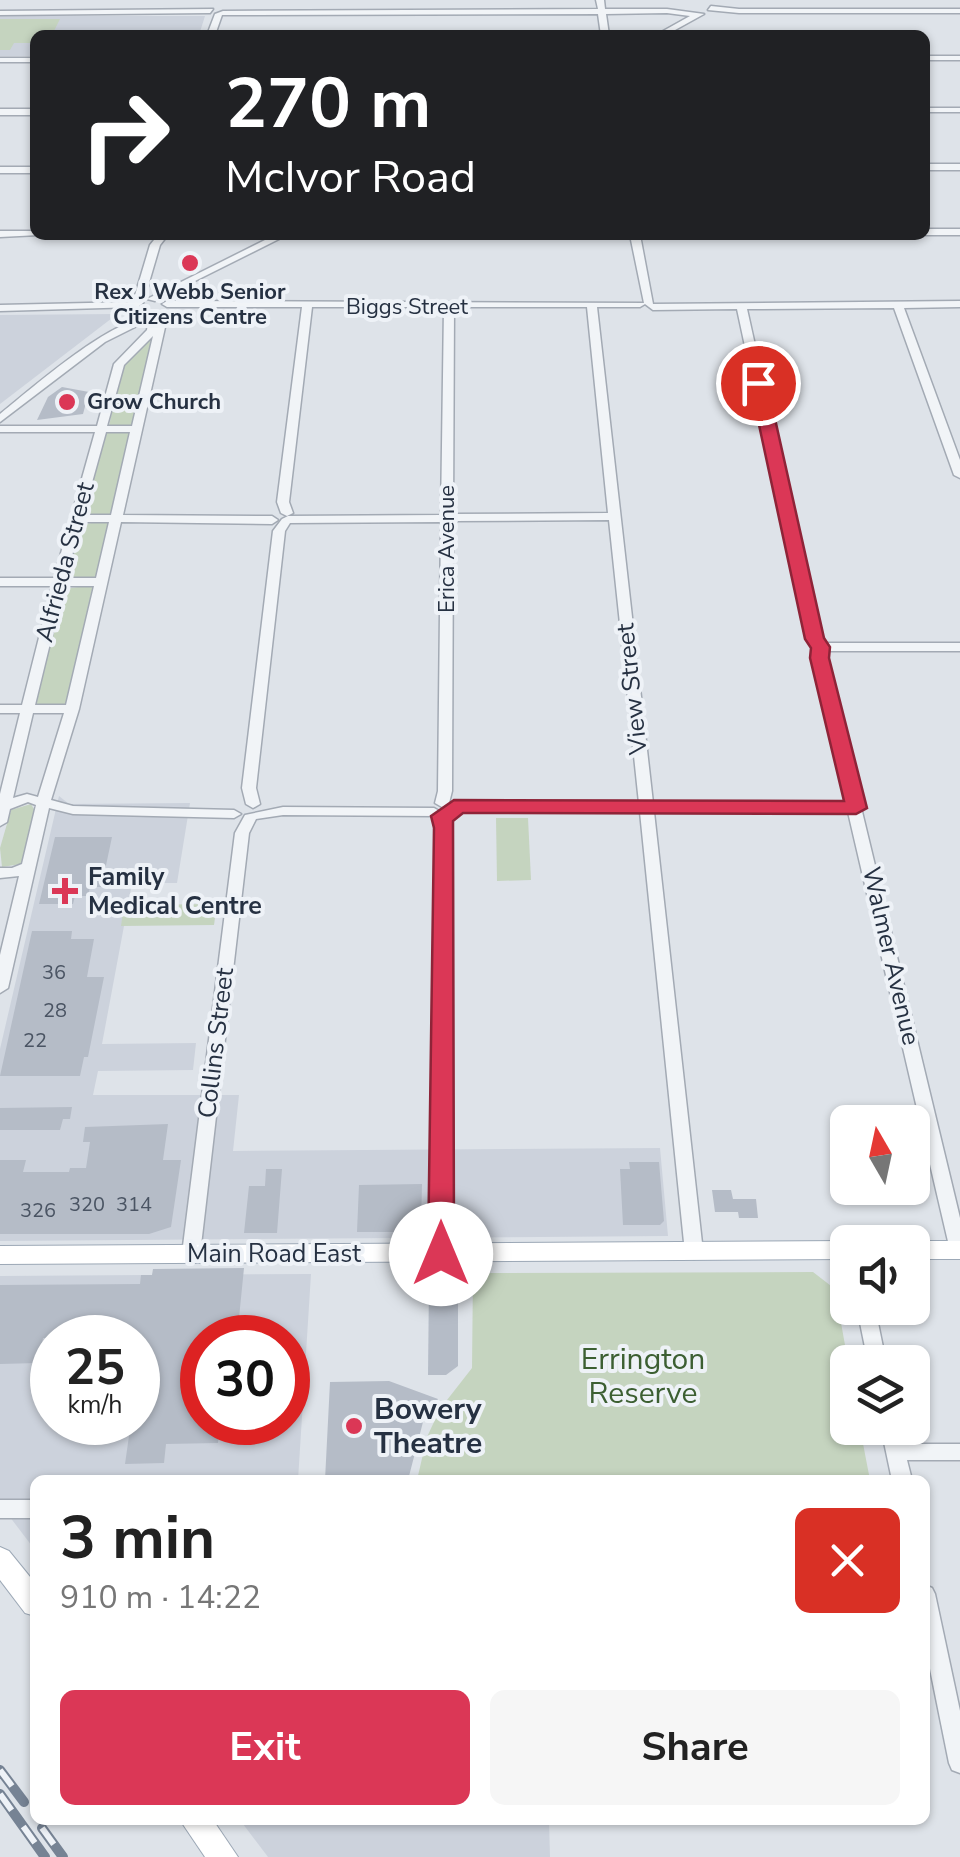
<!DOCTYPE html>
<html lang="en">
<head>
<meta charset="utf-8">
<style>
	body { margin:0; font-family:"Nunito Sans",sans-serif; background:#f6f6f6; color:#222; height:100vh; display:flex; flex-direction:column; font-size:38px; white-space:nowrap }
	* { box-sizing:border-box; margin:0 }
	p { font-size:32px; color:#767676 }
	.icon { flex:none; width:55px; height:55px; fill:none; stroke:currentColor; stroke-width:2; stroke-linecap:round; stroke-linejoin:round }
	.map { position:relative; flex:1; overflow:hidden }
	.side { position:absolute; left:30px; top:1475px; width:900px; height:350px; display:flex; flex-direction:column; background:#fff; border-radius:15px; box-shadow:0 2px 8px #0004 }
	.side>* { flex:none }
	.banner { position:absolute; left:30px; top:30px; width:900px; height:210px; border-radius:15px; box-shadow:0 2px 8px #0004; background:#202124; color:#fff; overflow:hidden }
	.needle { width:65px; rotate:351deg }
	.tools { position:absolute; left:830px; top:1105px; display:grid; gap:20px }
	.tools a { display:grid; place-items:center; width:100px; height:100px; border-radius:15px; background:#fff; box-shadow:0 2px 8px #0004; font-size:50px }
	.speed { position:absolute; left:30px; top:1315px; display:flex; gap:20px; font-size:50px; font-weight:700; text-align:center }
	.speed>* { display:grid; place-content:center; width:130px; height:130px; border-radius:50%; background:#fff; box-shadow:0 2px 8px #0004; line-height:1 }
	.speed small { font-size:25px; font-weight:400 }
	.speed .limit { border:15px solid #d22; background:#fff; color:#111 }
	.pin { position:absolute; display:grid; place-items:center; width:85px; height:85px; color:#fff; margin:-42px; border:5px solid #fff; border-radius:50%; box-shadow:0 2px 10px #0007 }
	.me { position:absolute; width:110px; margin:-55px; rotate:0deg; stroke-linejoin:round; filter:drop-shadow(0 0 8px #0008) }
	.turn { display:flex; align-items:center; gap:35px; height:210px; padding:0 30px; font-size:45px }
	.turn .icon { width:130px; height:130px; stroke-width:2.5 }
	.turn b { display:block; font-size:70px; line-height:85px }
	.round { display:grid; place-items:center; flex:none; width:105px; height:105px; border-radius:15px; background:#f6f6f6 }
	.summary { display:flex; align-items:center; justify-content:space-between; height:170px; padding:0 30px }
	h1 { font-size:60px; font-weight:700; line-height:75px }
	.primary-button { display:flex; gap:20px; margin-top:auto; padding:20px 30px }
	.primary-button a { flex:1; height:115px; border-radius:15px; background:#db3756; color:#fff; font-size:40px; font-weight:700; line-height:115px; text-align:center }
	.primary-button a+a { background:#f6f6f6; color:#222 }
	.map>svg:first-child { display:block }
</style>
</head>
<body>
<div class="map">
<svg width="960" height="1857" viewBox="0 0 960 1857">
	<rect width="100%" height="100%" fill="#dee3e9"/>
	<g fill="#ccd2dc" fill-rule="evenodd">
		<path d="M 0,16 L 205,16 L 199,35 L 35,35 L 35,56 L 0,56 Z"/>
		<path d="M 0,315 L 115,314 L 116,315 L 0,404 Z"/>
		<path d="M 59,796 L 69,804 L 190,803 L 177,883 L 132,883 L 102,1044 L 196,1043 L 193,1070 L 98,1071 L 93,1095 L 239,1095 L 233,1151 L 660,1148 L 668,1236 L 0,1241 L 0,1049 Z"/>
		<path d="M 311,1274 L 298,1480 L 35,1480 L 35,1550 L 0,1504 L 0,1276 ZM 52,1338 L 138,1338 L 138,1422 L 52,1422 ZM 202,1338 L 288,1338 L 288,1422 L 202,1422 Z"/>
		<path d="M 240,1820 L 549,1820 L 550,1857 L 268,1857 Z"/>
	</g>
	<g fill="#c5d4bf">
		<path d="M 0,19 L 60,19 L 52,35 L 35,35 L 35,43 L 14,43 L 10,50 L 0,50 Z"/>
		<path d="M 155,331 L 135,425 L 109,426 L 122,367 Z"/>
		<path d="M 111,431 L 132,431 L 111,515 L 92,516 L 84,510 L 105,433 Z"/>
		<path d="M 109,520 L 97,579 L 69,580 L 66,577 L 80,525 Z"/>
		<path d="M 93,585 L 66,706 L 36,705 L 63,589 Z"/>
		<path d="M 31,804 L 35,811 L 29,848 L 21,864 L 2,867 L 0,848 L 11,810 Z"/>
		<path d="M 496,818 L 528,818 L 531,880 L 497,881 Z"/>
		<path d="M 217,904 L 214,925 L 121,926 L 124,905 Z"/>
		<path d="M 813,1272 L 835,1289 L 848,1362 L 848,1428 L 860,1428 L 870,1480 L 417,1480 L 427,1437 L 440,1409 L 472,1368 L 473,1273 Z"/>
	</g>
	<g fill="#b5bcc7">
		<path d="M 62,387 L 89,392 L 83,414 L 37,420 L 48,397 Z"/>
		<path d="M 55,837 L 112,837 L 105,870 L 120,870 L 117,887 L 90,887 L 88,896 L 75,896 L 73,904 L 39,904 Z"/>
		<path d="M 32,931 L 72,931 L 71,939 L 94,939 L 87,977 L 104,977 L 88,1057 L 84,1057 L 80,1076 L 0,1076 Z"/>
		<path d="M 72,1107 L 70,1119 L 63,1119 L 60,1130 L 0,1130 L 0,1108 Z"/>
		<path d="M 168,1124 L 163,1160 L 181,1160 L 171,1227 L 149,1234 L 0,1234 L 0,1160 L 26,1160 L 23,1172 L 69,1172 L 70,1168 L 86,1168 L 90,1142 L 83,1142 L 85,1127 Z"/>
		<path d="M 629,1162 L 659,1162 L 664,1221 L 660,1225 L 623,1225 L 620,1169 L 630,1169 Z"/>
		<path d="M 266,1169 L 282,1169 L 277,1233 L 244,1233 L 249,1186 L 265,1186 Z"/>
		<path d="M 422,1184 L 421,1226 L 413,1232 L 357,1232 L 359,1185 Z"/>
		<path d="M 712,1190 L 731,1190 L 733,1199 L 756,1199 L 758,1218 L 739,1218 L 738,1212 L 715,1212 Z"/>
		<path d="M 244,1268 L 237,1338 L 202,1338 L 202,1422 L 220,1422 L 218,1443 L 166,1444 L 164,1463 L 125,1464 L 131,1422 L 138,1422 L 138,1338 L 43,1338 L 38,1363 L 0,1364 L 0,1285 L 140,1284 L 141,1275 L 152,1275 L 153,1269 Z"/>
		<path d="M 429,1283 L 458,1283 L 458,1366 L 446,1375 L 428,1375 Z"/>
		<path d="M 389,1381 L 438,1399 L 423,1422 L 408,1480 L 325,1480 L 330,1382 Z"/>
	</g>
	<g fill="none" stroke-linecap="round" stroke-linejoin="round">
		<g stroke="#a3aab4" stroke-width="3">
			<g id="minor">
				<path d="M 596,0 L 604,0 L 605,9 L 667,9 L 704,14 L 666,35 L 656,35 L 690,16 L 667,13 L 606,14 L 609,35 L 601,35 L 598,14 L 222,15 L 215,35 L 207,35 L 215,14 L 223,11 L 598,9 Z"/>
				<path d="M 711,6 L 739,9 L 960,9 L 960,13 L 739,13 L 708,10 Z"/>
				<path d="M 213,9 L 210,13 L 0,15 L 0,11 Z"/>
				<rect x="925" y="56" width="35" height="4"/>
				<rect x="0" y="58" width="35" height="4"/>
				<rect x="925" y="108" width="35" height="4"/>
				<rect x="0" y="109" width="35" height="6"/>
				<rect x="925" y="164" width="35" height="6"/>
				<rect x="0" y="167" width="35" height="6"/>
				<rect x="925" y="229" width="35" height="6"/>
				<path d="M 0,231 L 35,231 L 35,235 L 39,235 L 0,237 Z"/>
				<path d="M 158,235 L 167,236 L 160,245 L 143,303 L 138,307 L 0,311 L 0,305 L 133,302 L 150,245 Z"/>
				<path d="M 275,235 L 287,235 L 155,301 L 147,299 Z"/>
				<path d="M 630,235 L 640,235 L 653,304 L 960,301 L 960,307 L 904,308 L 960,460 L 960,478 L 954,475 L 894,308 L 747,309 L 820,638 L 825,643 L 960,643 L 960,651 L 827,651 L 825,658 L 960,1218 L 960,1256 L 953,1255 L 950,1250 L 848,812 L 654,812 L 703,1252 L 700,1257 L 694,1259 L 688,1257 L 685,1252 L 640,812 L 454,811 L 447,807 L 454,803 L 639,803 L 609,520 L 453,521 L 452,791 L 449,803 L 442,807 L 435,803 L 438,791 L 441,522 L 290,523 L 285,531 L 256,788 L 260,804 L 253,808 L 246,804 L 242,788 L 273,531 L 282,519 L 288,516 L 441,515 L 444,307 L 312,307 L 289,502 L 293,513 L 287,516 L 281,513 L 277,502 L 302,307 L 167,307 L 162,304 L 167,301 L 644,303 ZM 645,304 L 653,310 L 737,309 L 808,639 L 815,647 L 813,658 L 846,804 L 653,803 L 597,307 L 640,307 ZM 454,307 L 587,307 L 608,513 L 453,514 Z"/>
				<path d="M 159,312 L 168,314 L 123,515 L 272,516 L 278,520 L 272,524 L 121,522 L 79,709 L 51,800 L 73,806 L 234,810 L 241,814 L 234,818 L 73,814 L 49,808 L 8,988 L 0,993 L 0,955 L 19,876 L 0,878 L 0,868 L 12,868 L 22,864 L 36,805 L 28,802 L 10,809 L 7,822 L 0,826 L 0,794 L 20,713 L 0,713 L 0,705 L 22,705 L 52,586 L 0,586 L 0,578 L 54,578 L 95,432 L 0,432 L 0,426 L 97,426 L 114,364 L 147,330 L 148,323 L 145,322 L 105,342 L 0,422 L 0,414 C 28,392 125,305 157,320 ZM 153,336 L 132,426 L 107,426 L 124,365 ZM 106,432 L 130,432 L 111,515 L 83,515 ZM 81,522 L 109,522 L 96,578 L 66,578 ZM 64,586 L 94,586 L 66,705 L 35,705 ZM 33,713 L 64,713 L 38,797 L 27,794 L 13,798 Z"/>
				<path d="M 283,807 L 434,808 L 448,816 L 451,829 L 450,1254 L 447,1259 L 441,1261 L 435,1259 L 432,1254 L 437,829 L 434,816 L 283,815 L 256,819 L 249,833 L 200,1254 L 197,1259 L 191,1261 L 185,1259 L 182,1254 L 235,833 L 245,815 Z"/>
				<path d="M 857,1308 L 875,1308 L 886,1362 L 868,1362 Z"/>
				<path d="M 881,1428 L 900,1428 L 904,1444 L 960,1444 L 960,1460 L 907,1460 L 912,1480 L 892,1480 Z"/>
				<rect x="0" y="1500" width="35" height="18"/>
				<path d="M 925,1585 L 932,1588 L 935,1594 L 960,1711 L 960,1773 L 952,1770 L 949,1763 L 925,1644 Z"/>
			</g>
		</g>
		<g stroke="#9ca8b6" stroke-width="2">
			<g id="major">
				<path d="M 848,1241 L 853,1242 L 848,1242 L 848,1259 L 0,1264 L 0,1246 Z"/>
				<path d="M 912,1241 L 960,1241 L 960,1259 L 912,1259 L 912,1242 L 907,1242 Z"/>
				<path d="M 0,1547 L 9,1551 L 35,1583 L 35,1616 L 25,1613 L 0,1580 Z"/>
				<path d="M 180,1820 L 213,1820 L 238,1857 L 205,1857 Z"/>
			</g>
		</g>
		<use href="#minor" fill="#f1f4f7" fill-rule="evenodd"/>
		<use href="#major" fill="#fff" fill-rule="evenodd"/>
		<g stroke="#768394" stroke-width="10">
			<g id="rail">
				<path d="M 0,1770 L 24,1802"/>
				<path d="M 0,1794 L 45,1857"/>
				<path d="M 42,1828 L 63,1857"/>
			</g>
		</g>
		<use href="#rail" stroke="#eef2f7" stroke-width="6" stroke-dasharray="20" stroke-linecap="butt"/>
	</g>
	<path fill="#db3756" stroke="#8e2438" stroke-width="2.5" d="M 758,378 L 767,383 L 824,638 L 830,647 L 829,658 L 867,808 L 856,814 L 463,813 L 453,821 L 454,1254 L 450,1261 L 441,1264 L 432,1261 L 428,1254 L 434,828 L 431,816 L 454,800 L 844,801 L 810,658 L 811,648 L 805,639 L 750,383 Z"/>
	<g fill="#db3756" stroke="#eef2f7" stroke-width="4">
		<circle cx="190" cy="263" r="10"/>
		<circle cx="67" cy="402" r="10"/>
		<path d="M60 876h10v10h10v10h-10v10h-10v-10h-10v-10h10z"/>
		<circle cx="354" cy="1426" r="10"/>
	</g>
	<g text-anchor="middle" dominant-baseline="central" stroke-width="8" stroke-linejoin="round" paint-order="stroke">
		<g font-size="20" fill="#4a5463">
			<text x="54" y="972">36</text>
			<text x="55" y="1010">28</text>
			<text x="35" y="1040">22</text>
			<text x="87" y="1204">320</text>
			<text x="134" y="1204">314</text>
			<text x="38" y="1210">326</text>
		</g>
		<g font-size="22" font-weight="bold" fill="#263142" stroke="#eef2f7">
			<text x="190" y="292">Rex J Webb Senior<tspan x="190" dy="25">Citizens Centre</tspan></text>
			<text x="87" y="402" text-anchor="start">Grow Church</text>
		</g>
		<g font-size="22" fill="#263142" stroke="#eef2f7">
			<text x="407" y="307">Biggs Street</text>
			<text transform="translate(447 549) rotate(-90)">Erica Avenue</text>
		</g>
		<g font-size="25" fill="#263142" stroke="#eef2f7">
			<text transform="translate(65 562) rotate(-75)">Alfrieda Street</text>
			<text transform="translate(632 689) rotate(-96)">View Street</text>
			<text transform="translate(891 956) rotate(77)">Walmer Avenue</text>
			<text transform="translate(216 1043) rotate(-83)">Collins Street</text>
			<text x="274" y="1254">Main Road East</text>
		</g>
		<g font-size="25" font-weight="bold" fill="#263142" stroke="#eef2f7" text-anchor="start">
			<text x="88" y="877">Family<tspan x="88" dy="29">Medical Centre</tspan></text>
		</g>
		<g font-size="30" fill="#3c5f32" stroke="#eef2f7">
			<text x="643" y="1359">Errington<tspan x="643" dy="34">Reserve</tspan></text>
		</g>
		<g font-size="30" font-weight="bold" fill="#263142" stroke="#eef2f7" text-anchor="start">
			<text x="374" y="1409">Bowery<tspan x="374" dy="34">Theatre</tspan></text>
		</g>
	</g>
</svg>
<div class="tools">
<a><svg class="needle" viewBox="-14 -14 28 28"><path d="M0-13l5 13h-10z" fill="#e53935"/><path d="M0 13l5-13h-10z" fill="#767676"/></svg></a>
<a><svg class="icon" aria-label="sound" viewBox="0 0 24 24"><path d="M4 9h4l5-4v14l-5-4H4zM17 9q2 3 0 6"/></svg></a>
<a><svg class="icon" aria-label="layers" viewBox="0 0 24 24"><path d="M12 4l9 5-9 5-9-5zM3 14l9 5 9-5"/></svg></a>
</div>
<div class="speed"><div>25<small>km/h</small></div><div class="limit">30</div></div>
<div class="pin" style="left:758px;top:383px;background:#d93025"><svg class="icon" aria-label="arrive" viewBox="0 0 24 24"><path d="M6 21V4h12l-3 4 3 4H6"/></svg></div>
<svg class="me" style="left:441px;top:1254px" viewBox="-20 -20 40 40"><circle r="19" fill="#fff"/><path d="M0-13L10 11 0 6-10 11z" fill="#db3756"/></svg>
<div class="banner">
<div class="turn"><svg class="icon" aria-label="right" viewBox="0 0 24 24"><path d="M7 20v-9h11M14 6l5 5-5 5"/></svg><div><b>270 m</b>McIvor Road</div></div>
</div>
<section class="side">
<div class="summary"><div><h1>3 min</h1><p>910 m · 14:22</p></div><a class="round" style="background:#d93025;color:#fff"><svg class="icon" aria-label="close" viewBox="0 0 24 24"><path d="M6 6l12 12M18 6L6 18"/></svg></a></div>
<div class="primary-button"><a>Exit</a><a>Share</a></div>
</section>
</div>
</body>
</html>
